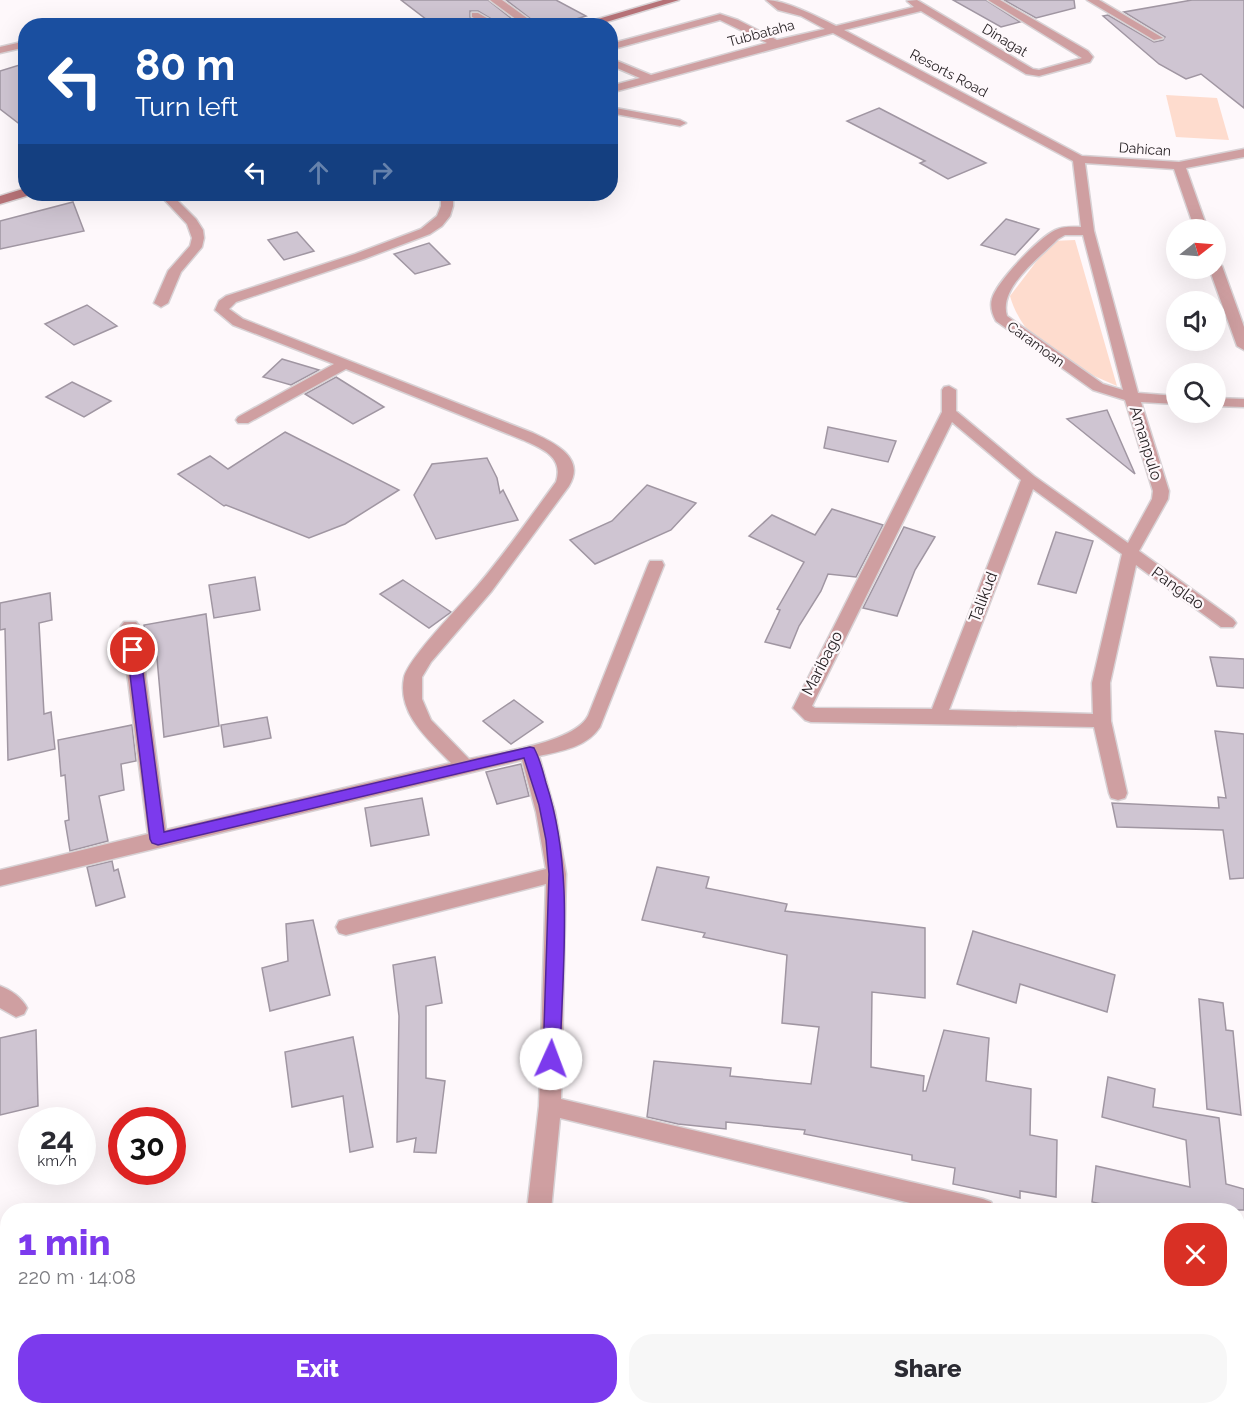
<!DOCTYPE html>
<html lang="en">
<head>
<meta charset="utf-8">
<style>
	body { margin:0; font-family:Raleway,sans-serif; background:#f7f7f7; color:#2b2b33; height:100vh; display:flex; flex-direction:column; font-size:22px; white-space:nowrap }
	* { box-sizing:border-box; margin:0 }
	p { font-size:20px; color:#7c7c81 }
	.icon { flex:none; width:33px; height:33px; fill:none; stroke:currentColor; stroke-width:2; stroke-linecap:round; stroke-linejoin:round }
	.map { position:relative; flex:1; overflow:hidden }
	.details { position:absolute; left:0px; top:1203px; width:1245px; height:212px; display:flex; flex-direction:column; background:#fff; border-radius:24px 24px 0 0; box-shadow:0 6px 24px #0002 }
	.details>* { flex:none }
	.top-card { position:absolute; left:18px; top:18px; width:600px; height:183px; border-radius:24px; box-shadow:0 6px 24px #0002; background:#1a4fa0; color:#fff; overflow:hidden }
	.needle { width:39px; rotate:73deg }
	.tools { position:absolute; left:1166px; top:219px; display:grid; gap:12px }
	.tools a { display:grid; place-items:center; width:60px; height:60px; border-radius:50%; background:#fff; box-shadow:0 6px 24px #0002; font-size:30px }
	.speed { position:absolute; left:18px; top:1107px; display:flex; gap:12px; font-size:30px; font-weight:700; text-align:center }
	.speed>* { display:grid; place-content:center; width:78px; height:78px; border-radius:50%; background:#fff; box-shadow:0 6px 24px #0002; line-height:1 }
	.speed small { font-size:15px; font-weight:400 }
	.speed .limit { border:9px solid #d22; background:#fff; color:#111 }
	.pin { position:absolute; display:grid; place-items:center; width:51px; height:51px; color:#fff; margin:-26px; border:3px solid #fff; border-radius:50%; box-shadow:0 2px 6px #0007 }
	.me { position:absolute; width:66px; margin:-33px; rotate:2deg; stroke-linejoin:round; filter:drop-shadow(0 0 4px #0008) }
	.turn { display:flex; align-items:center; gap:21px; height:126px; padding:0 18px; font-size:27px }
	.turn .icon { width:78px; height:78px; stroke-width:2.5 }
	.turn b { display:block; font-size:42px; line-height:51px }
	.lanes { display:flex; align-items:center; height:57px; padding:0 18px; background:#0003; justify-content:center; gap:30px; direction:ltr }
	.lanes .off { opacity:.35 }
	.round { display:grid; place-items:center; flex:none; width:63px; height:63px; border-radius:24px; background:#f7f7f7 }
	.overview { display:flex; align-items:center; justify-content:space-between; height:102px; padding:0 18px }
	h1 { font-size:36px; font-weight:800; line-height:45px; color:#7c3aed }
	.action { display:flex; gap:12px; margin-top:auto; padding:12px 18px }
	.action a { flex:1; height:69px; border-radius:24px; background:#7c3aed; color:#fff; font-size:24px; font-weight:800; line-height:69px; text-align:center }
	.action a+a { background:#f7f7f7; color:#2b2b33 }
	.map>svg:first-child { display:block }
</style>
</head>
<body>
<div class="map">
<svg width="1244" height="1414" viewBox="0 0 1244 1414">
	<rect width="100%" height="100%" fill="#fef8fb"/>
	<g fill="#fedcce">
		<path d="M 1166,95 L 1217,98 L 1229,140 L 1176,137 Z"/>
		<path d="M 1075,240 L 1117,386 C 1073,367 1024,346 1010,296 L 1052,241 Z"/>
	</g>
	<g fill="#cfc5d2" stroke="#a096a2" stroke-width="1.5">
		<path d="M 401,0 L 488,0 L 521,26 L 503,26 L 478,11 L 470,11 L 470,17 L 483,26 L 435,26 Z"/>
		<path d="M 506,0 L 556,0 L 586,16 L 553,26 L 540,26 Z"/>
		<path d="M 953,0 L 986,0 L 1020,22 L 1001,27 Z"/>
		<path d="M 1004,0 L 1074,0 L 1075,8 L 1036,18 Z"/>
		<path d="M 1192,0 L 1244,0 L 1244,108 L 1201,74 L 1186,79 L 1159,64 L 1103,16 L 1108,15 L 1154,42 L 1163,40 L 1165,37 L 1124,12 Z"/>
		<path d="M 26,63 L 26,129 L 0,109 L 0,71 Z"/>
		<path d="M 879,108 L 937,138 L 986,163 L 948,179 L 920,163 L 925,161 L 847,121 Z"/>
		<path d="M 73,202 L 84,231 L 0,249 L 0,221 Z"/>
		<path d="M 1006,219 L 1039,229 L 1015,255 L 981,245 Z"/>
		<path d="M 297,232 L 314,251 L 284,260 L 268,240 Z"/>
		<path d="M 429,243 L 450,264 L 415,274 L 394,254 Z"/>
		<path d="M 87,305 L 117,326 L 74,345 L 45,324 Z"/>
		<path d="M 282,359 L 319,370 L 291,385 L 263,377 Z"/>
		<path d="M 336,377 L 384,407 L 353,424 L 305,394 Z"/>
		<path d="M 72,382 L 111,401 L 84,417 L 46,397 Z"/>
		<path d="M 1107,410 L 1135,474 L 1067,419 Z"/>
		<path d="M 828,427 L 896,441 L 888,462 L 824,448 Z"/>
		<path d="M 285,432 L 399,490 L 345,524 L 309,538 L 226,505 L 224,506 L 178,474 L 210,456 L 228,469 Z"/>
		<path d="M 487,458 L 497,478 L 500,493 L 503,490 L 518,520 L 436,539 L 414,495 L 432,464 Z"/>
		<path d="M 647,485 L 696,503 L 671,530 L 595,564 L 570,540 L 612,521 Z"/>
		<path d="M 832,509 L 883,525 L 856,577 L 828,574 L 821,591 L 799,626 L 790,648 L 765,642 L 780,610 L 777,609 L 804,562 L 749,536 L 772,515 L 815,535 Z"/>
		<path d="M 904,527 L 935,537 L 915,570 L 897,616 L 863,608 Z"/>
		<path d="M 1056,532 L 1093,541 L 1076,593 L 1038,584 Z"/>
		<path d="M 255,577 L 260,610 L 214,618 L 209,585 Z"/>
		<path d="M 403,580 L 451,612 L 429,628 L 380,594 Z"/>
		<path d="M 50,593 L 52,620 L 39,623 L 44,714 L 51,712 L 55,749 L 8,760 L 5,629 L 0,630 L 0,603 Z"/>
		<path d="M 206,614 L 219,726 L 164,737 L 156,647 L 146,649 L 144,625 Z"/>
		<path d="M 1210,657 L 1244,659 L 1244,688 L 1217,686 Z"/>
		<path d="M 514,700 L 543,722 L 511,744 L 483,721 Z"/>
		<path d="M 267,717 L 271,738 L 224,747 L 221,725 Z"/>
		<path d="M 132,725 L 136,761 L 121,764 L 124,790 L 99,796 L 108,841 L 70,851 L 65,821 L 69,820 L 65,775 L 61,776 L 58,740 Z"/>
		<path d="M 1215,731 L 1244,734 L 1244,878 L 1230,879 L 1223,830 L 1117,827 L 1112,803 L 1219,808 L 1218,797 L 1226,798 Z"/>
		<path d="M 521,764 L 529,796 L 497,804 L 486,772 Z"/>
		<path d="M 422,798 L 429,835 L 371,846 L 365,808 Z"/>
		<path d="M 112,861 L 114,871 L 118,869 L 125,897 L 96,906 L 87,867 Z"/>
		<path d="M 657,867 L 709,877 L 706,888 L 787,904 L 785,911 L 925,928 L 925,998 L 872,992 L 871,1067 L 924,1076 L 923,1091 L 926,1091 L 944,1030 L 989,1038 L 986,1081 L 1031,1089 L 1030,1135 L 1057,1140 L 1056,1197 L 1020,1191 L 1020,1198 L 953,1184 L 955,1168 L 912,1160 L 912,1155 L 804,1134 L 805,1130 L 726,1122 L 726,1129 L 678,1124 L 647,1117 L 654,1061 L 731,1068 L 730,1076 L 811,1084 L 819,1027 L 782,1023 L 787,955 L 703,937 L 705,933 L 642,920 Z"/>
		<path d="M 313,920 L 330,995 L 270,1011 L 262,968 L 288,961 L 286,924 Z"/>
		<path d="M 973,931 L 1115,975 L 1107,1012 L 1020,984 L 1016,1003 L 957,984 Z"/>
		<path d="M 435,957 L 442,1003 L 426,1006 L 426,1078 L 445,1081 L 436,1153 L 414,1152 L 416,1138 L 397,1142 L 399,1016 L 393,965 Z"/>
		<path d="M 1199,999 L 1223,1003 L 1226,1030 L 1233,1031 L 1241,1115 L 1207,1109 Z"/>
		<path d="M 36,1030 L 38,1106 L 0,1115 L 0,1038 Z"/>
		<path d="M 353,1037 L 373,1147 L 350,1152 L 343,1096 L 292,1107 L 285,1052 Z"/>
		<path d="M 1108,1077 L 1155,1089 L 1153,1107 L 1219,1118 L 1226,1184 L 1244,1189 L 1244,1210 L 1131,1210 L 1092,1202 L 1096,1166 L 1190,1187 L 1186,1140 L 1102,1117 Z"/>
	</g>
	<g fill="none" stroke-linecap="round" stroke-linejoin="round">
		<g stroke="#d8d2d5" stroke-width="3">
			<path id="lane" d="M 472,13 L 478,13 L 501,26 L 489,26 L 472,17 Z"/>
		</g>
		<g stroke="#d8d2d5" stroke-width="3">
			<g id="street">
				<path d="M 490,0 L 502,0 L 538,26 L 525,26 Z"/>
				<path d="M 766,0 C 785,0 818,17 836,26 L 914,7 L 907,1 L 917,0 L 1033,69 L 1039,70 L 1082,58 L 988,0 L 1000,0 L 1088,51 L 1093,57 L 1090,62 L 1039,76 L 1026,74 L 921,11 L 844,30 L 1082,156 L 1179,162 L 1244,149 L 1244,157 L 1186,168 L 1208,230 L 1195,230 L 1174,169 L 1085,163 L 1094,231 L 1138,393 L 1176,396 L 1176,404 L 1141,402 L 1169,491 L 1168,499 L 1139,551 L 1233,619 L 1236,623 L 1233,627 L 1221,627 L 1136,565 L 1110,683 L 1111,721 L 1127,793 L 1125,798 L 1118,800 L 1111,798 L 1109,793 L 1094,727 L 811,722 L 805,720 L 793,708 L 942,412 L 942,390 L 944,387 L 949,386 L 956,390 L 956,411 L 1034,476 L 1128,543 L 1152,499 L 1153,491 L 1125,400 L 1093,390 L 996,321 C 992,314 990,306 992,299 C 996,282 1042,234 1058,229 C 1065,226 1074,227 1081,227 L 1073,161 L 833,33 L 610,93 L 610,86 L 640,78 L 610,65 L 610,58 L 651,75 L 767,43 L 720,20 L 610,50 L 610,44 L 720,14 L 738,20 L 777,40 L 825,29 L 801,16 L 778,10 ZM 1065,235 L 1083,235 L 1123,390 L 1103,384 L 1007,316 C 998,288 1039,258 1058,239 ZM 952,422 L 1021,480 L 932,709 L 815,708 L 812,706 ZM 1033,489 L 1122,554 L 1092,683 L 1093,714 L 949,710 Z"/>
				<path d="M 1087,0 L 1099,0 L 1163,38 L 1154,40 Z"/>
				<path d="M 26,41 L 26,47 L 0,53 L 0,47 Z"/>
				<path d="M 610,107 L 680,120 L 686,123 L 680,126 L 610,113 Z"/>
				<path d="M 159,194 L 171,194 L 196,219 L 203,230 L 204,238 L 202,247 L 181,272 L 168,303 L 161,307 L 154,303 L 168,271 L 190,246 L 192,238 L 187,224 Z"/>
				<path d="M 441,194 L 453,194 L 453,206 L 450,216 L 442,226 L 430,234 L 364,259 L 236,302 L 229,309 L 243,319 L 533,433 C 555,443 586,458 569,486 L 491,592 L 431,662 L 422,677 L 422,699 L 431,720 L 469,759 C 499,752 574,743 588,716 L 648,565 L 650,561 L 662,561 L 664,565 L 600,727 C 587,747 562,751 539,756 L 555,812 L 566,874 L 561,1099 L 983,1199 L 991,1202 L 995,1210 L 939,1210 L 560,1118 L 551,1210 L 527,1210 L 539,1106 L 546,884 L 346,935 L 339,933 L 336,927 L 339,921 L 346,919 L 546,869 L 536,812 L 522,760 L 0,886 L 0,870 L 148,834 L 121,626 L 124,622 L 136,622 L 139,626 L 166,830 L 451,763 C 429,740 397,714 404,678 C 408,658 463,603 478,585 C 506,552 531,516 556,482 C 564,457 543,449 523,440 L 346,369 L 248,423 L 238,423 L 236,420 L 238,417 L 334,364 L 233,325 L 215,310 L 219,301 L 226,296 L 355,254 L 421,229 L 437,216 L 441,206 Z"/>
				<path d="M 1215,262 L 1222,266 L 1244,327 L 1244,350 L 1237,346 L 1209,268 L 1215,268 Z"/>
				<path d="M 1215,398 L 1244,399 L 1244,407 L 1215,406 Z"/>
				<path d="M 0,986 C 11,990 22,998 27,1008 L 24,1014 L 16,1017 L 0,1008 Z"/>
				<path d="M 1238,1260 L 1244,1262 L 1244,1286 L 1238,1284 Z"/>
				<path d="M 312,1407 L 338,1407 L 337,1414 L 311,1414 Z"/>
				<rect x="520" y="1407" width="26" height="7"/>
			</g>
		</g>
		<g stroke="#d8d2d5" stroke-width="3">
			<g id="secondary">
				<path d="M 663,0 L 679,0 L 593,26 L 574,26 Z"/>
				<path d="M 26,188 L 26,194 L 30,195 L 0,204 L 0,196 Z"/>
			</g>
		</g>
		<use href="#lane" fill="#cf9fa1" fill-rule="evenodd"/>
		<use href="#street" fill="#cf9fa1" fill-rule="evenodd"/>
		<use href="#secondary" fill="#b67277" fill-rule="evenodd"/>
	</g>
	<path fill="#7c3aed" stroke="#51269a" stroke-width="1.5" d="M 133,645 L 140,650 L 164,832 L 530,747 L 534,748 C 540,759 543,772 546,783 C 575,871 562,968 560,1059 L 557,1065 L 551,1067 L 545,1065 L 543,1059 L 549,874 L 546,840 L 539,805 L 524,758 L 158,845 L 152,843 L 150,839 L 127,650 Z"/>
	<g text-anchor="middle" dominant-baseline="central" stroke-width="4.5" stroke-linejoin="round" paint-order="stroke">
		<g font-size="14" fill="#292326" stroke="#fef8fb">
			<text transform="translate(761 33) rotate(-15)">Tubbataha</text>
			<text transform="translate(1005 40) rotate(31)">Dinagat</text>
			<text transform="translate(949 73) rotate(28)">Resorts Road</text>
			<text transform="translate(1145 149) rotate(4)">Dahican</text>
			<text transform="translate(1036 344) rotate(36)">Caramoan</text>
		</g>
		<g font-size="16" fill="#292326" stroke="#fef8fb">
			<text transform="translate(1146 443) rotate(73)">Amanpulo</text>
			<text transform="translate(1178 588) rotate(36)">Panglao</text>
			<text transform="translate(983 597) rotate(-69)">Talikud</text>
			<text transform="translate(822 663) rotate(-63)">Maribago</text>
		</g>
	</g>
</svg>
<div class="tools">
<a><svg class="needle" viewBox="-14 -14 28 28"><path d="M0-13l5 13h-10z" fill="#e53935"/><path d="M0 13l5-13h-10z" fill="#7c7c81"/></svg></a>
<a><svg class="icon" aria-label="sound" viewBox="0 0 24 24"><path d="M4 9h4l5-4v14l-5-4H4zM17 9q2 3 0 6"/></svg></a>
<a><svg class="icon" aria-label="search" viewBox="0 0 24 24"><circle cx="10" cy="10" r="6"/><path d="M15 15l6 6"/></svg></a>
</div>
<div class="speed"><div>24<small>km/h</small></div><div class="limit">30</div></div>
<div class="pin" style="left:133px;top:650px;background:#d93025"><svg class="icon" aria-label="arrive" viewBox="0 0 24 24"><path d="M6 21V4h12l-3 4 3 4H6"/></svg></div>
<svg class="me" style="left:551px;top:1059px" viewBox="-20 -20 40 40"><circle r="19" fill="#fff"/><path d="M0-13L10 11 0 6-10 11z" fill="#7c3aed"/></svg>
<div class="top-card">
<div class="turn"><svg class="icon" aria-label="left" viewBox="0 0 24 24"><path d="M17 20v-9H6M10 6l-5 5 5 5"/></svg><div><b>80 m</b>Turn left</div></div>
<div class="lanes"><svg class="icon" aria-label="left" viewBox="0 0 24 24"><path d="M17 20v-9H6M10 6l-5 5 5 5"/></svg><svg class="icon off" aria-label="ahead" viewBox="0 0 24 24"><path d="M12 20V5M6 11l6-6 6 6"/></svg><svg class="icon off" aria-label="right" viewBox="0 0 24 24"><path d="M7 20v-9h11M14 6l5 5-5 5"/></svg></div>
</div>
<section class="details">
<div class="overview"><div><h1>1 min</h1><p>220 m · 14:08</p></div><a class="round" style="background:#d93025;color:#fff"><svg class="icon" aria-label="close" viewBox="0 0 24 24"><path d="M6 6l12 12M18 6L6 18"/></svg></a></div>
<div class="action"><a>Exit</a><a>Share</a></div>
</section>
</div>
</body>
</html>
